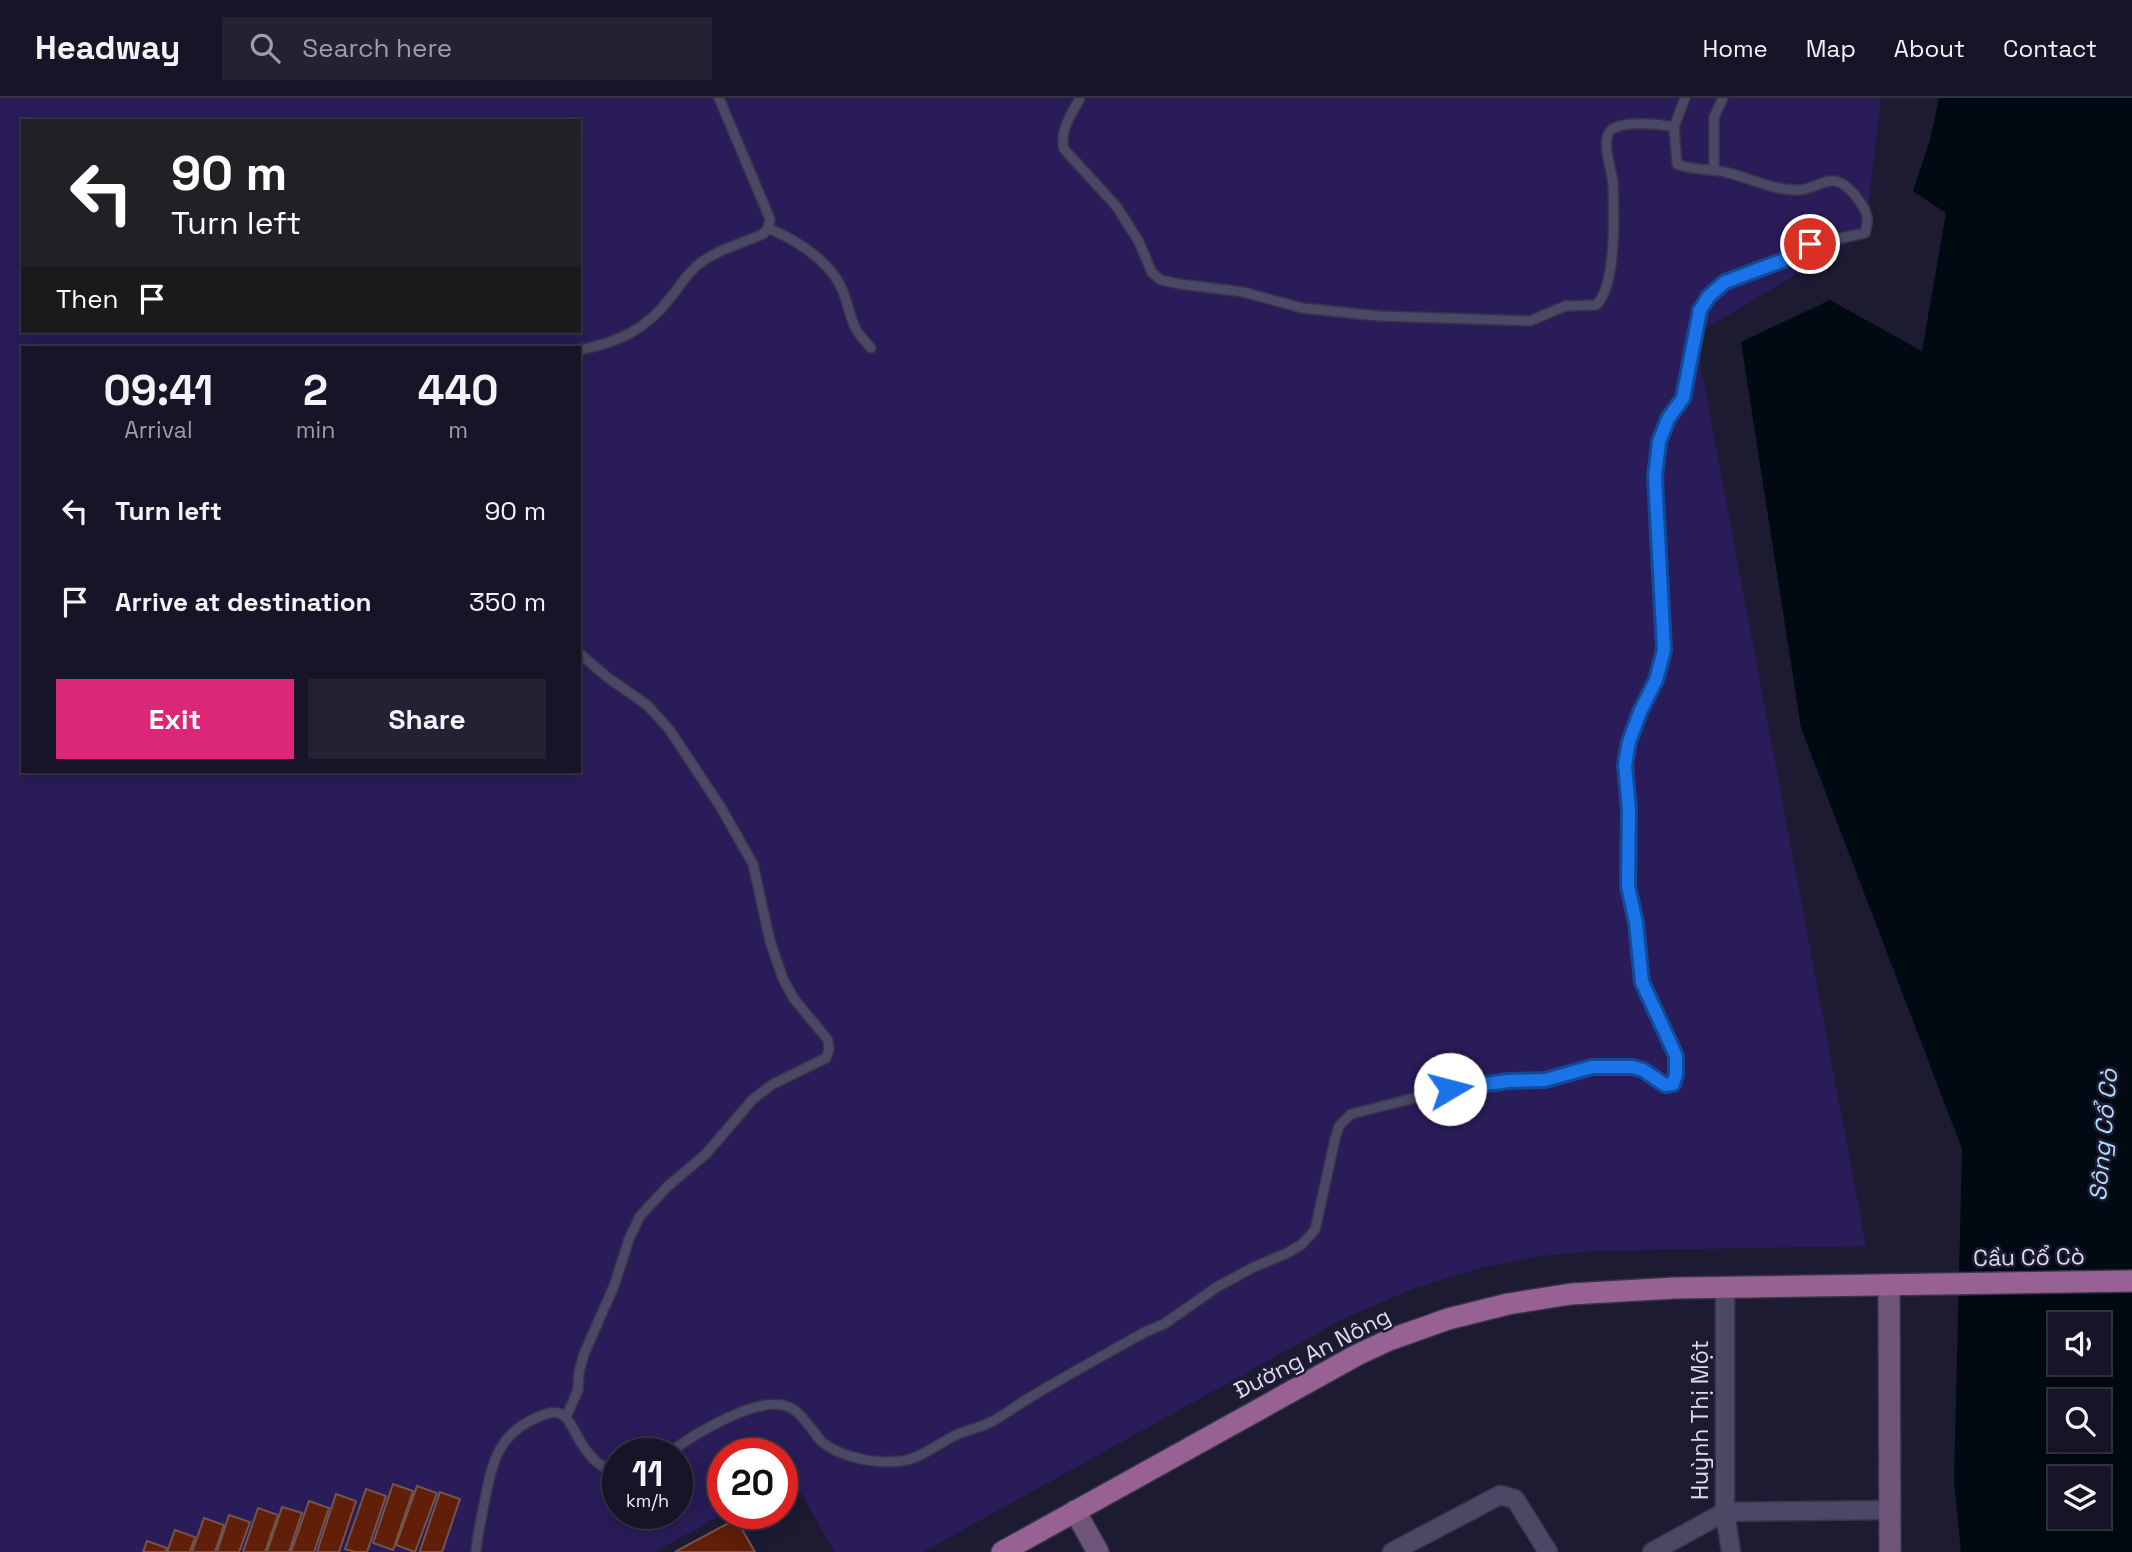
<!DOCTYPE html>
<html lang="en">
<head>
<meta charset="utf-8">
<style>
	body { margin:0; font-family:"Space Grotesk",sans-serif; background:#232132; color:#f1f3f6; height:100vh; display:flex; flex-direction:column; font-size:26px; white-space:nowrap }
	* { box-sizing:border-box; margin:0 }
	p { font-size:23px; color:#9e9ea7 }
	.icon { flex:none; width:38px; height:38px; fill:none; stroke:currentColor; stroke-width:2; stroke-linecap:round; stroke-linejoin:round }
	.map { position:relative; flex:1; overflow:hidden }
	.details { position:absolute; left:21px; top:248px; width:560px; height:427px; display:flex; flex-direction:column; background:#161426; border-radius:0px; box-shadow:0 4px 18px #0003,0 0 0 2px #353343 }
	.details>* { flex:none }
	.banner { position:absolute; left:21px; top:21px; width:560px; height:214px; border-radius:0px; box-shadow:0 4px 18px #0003,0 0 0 2px #353343; background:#202124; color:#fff; overflow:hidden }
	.fabs { position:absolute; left:2048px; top:1214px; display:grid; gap:14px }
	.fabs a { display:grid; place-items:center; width:63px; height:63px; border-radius:0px; background:#161426; box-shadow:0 4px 18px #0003,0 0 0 2px #353343; font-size:35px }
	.speed { position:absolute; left:602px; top:1340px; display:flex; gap:14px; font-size:35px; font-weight:700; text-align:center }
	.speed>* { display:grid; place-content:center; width:91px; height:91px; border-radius:50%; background:#161426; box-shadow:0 4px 18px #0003,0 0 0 2px #353343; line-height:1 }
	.speed small { font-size:18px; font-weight:400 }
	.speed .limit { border:10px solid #d22; background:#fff; color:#111 }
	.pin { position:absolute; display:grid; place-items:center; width:60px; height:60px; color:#fff; margin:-30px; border:4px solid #fff; border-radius:50%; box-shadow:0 2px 7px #0007 }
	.me { position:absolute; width:77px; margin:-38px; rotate:82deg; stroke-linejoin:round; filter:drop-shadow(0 0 5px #0008) }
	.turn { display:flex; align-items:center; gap:24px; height:147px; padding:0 35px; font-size:32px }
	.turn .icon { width:91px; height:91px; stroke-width:2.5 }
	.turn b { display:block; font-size:49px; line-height:60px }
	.then { display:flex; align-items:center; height:66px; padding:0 35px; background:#0003; gap:14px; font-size:26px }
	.eta { display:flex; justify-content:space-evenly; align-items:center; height:119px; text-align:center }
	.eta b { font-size:42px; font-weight:600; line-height:49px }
	.button { display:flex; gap:14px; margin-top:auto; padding:14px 35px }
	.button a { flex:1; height:80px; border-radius:0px; background:#db2777; color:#fff; font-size:28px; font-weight:600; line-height:80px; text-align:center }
	.button a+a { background:#232132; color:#f1f3f6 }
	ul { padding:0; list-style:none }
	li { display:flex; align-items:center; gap:21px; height:91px; padding:0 35px }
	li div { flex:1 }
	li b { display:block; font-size:26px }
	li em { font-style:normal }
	header { display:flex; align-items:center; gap:42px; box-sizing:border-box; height:98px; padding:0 35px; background:#161426; border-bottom:2px solid #353343 }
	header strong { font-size:33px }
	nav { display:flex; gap:38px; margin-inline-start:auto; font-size:24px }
	.search { width:490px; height:63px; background:#232132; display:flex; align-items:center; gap:18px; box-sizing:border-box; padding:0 24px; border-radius:0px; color:#9e9ea7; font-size:26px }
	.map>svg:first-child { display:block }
</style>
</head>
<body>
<header>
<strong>Headway</strong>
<div class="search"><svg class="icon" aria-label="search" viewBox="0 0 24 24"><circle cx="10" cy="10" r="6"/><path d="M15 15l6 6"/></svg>Search here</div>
<nav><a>Home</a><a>Map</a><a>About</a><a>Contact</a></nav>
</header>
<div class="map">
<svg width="2132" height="1454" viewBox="0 0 2132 1454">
	<rect width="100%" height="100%" fill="#1d1b32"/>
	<path fill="#291c59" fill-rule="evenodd" d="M 0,0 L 1881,0 L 1865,135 L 1695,237 L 1866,1148 L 1591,1153 L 1542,1158 L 1484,1169 L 1417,1189 L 1343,1221 L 923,1454 L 835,1454 L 791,1378 L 782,1382 L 782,1356 L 723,1356 L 723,1416 L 655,1454 L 0,1454 ZM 23,23 L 579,23 L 579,233 L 23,233 ZM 23,250 L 579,250 L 579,674 L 23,674 ZM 618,1356 L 677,1356 L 677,1416 L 618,1416 Z"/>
	<path fill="#010a12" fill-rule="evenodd" d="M 1939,0 L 2132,0 L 2132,1454 L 1961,1454 L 1954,1383 L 1962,1051 L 1801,630 L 1741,244 L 1830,202 L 1922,253 L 1946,115 L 1913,93 L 1930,42 ZM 2060,1227 L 2098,1227 L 2098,1265 L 2060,1265 ZM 2060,1304 L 2098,1304 L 2098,1342 L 2060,1342 ZM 2060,1381 L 2098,1381 L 2098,1419 L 2060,1419 Z"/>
	<g fill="#611e08" stroke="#74554b" stroke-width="2">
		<path d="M 393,1386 L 413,1393 L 393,1452 L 373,1445 Z"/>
		<path d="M 417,1388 L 437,1395 L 415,1454 L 396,1447 Z"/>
		<path d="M 366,1391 L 386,1398 L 367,1454 L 356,1454 L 345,1451 Z"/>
		<path d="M 440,1394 L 460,1401 L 442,1454 L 422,1454 L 420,1453 Z"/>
		<path d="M 336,1396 L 356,1403 L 339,1454 L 317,1454 Z"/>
		<path d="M 309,1403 L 329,1410 L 314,1454 L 291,1454 Z"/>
		<path d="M 282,1409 L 302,1415 L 289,1454 L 267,1454 Z"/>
		<path d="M 258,1410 L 278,1417 L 265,1454 L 243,1454 Z"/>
		<path d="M 229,1417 L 250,1424 L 239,1454 L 217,1454 Z"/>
		<path d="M 204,1420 L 224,1427 L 215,1454 L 192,1454 Z"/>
		<path d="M 736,1421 L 755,1454 L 675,1454 Z"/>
		<path d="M 175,1432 L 195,1439 L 190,1454 L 167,1454 Z"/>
		<path d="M 147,1443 L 167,1450 L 165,1454 L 143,1454 Z"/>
	</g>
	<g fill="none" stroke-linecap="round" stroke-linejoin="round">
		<g stroke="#363447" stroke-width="12">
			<g id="lane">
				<path d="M 1080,0 C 1072,16 1059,32 1064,51 L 1117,109 L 1139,144 L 1152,175 L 1161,182 L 1180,186 L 1243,194 L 1302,210 L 1379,218 L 1530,223 L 1565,208 L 1596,207 C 1617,188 1614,114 1613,86 C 1612,72 1601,44 1610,33 C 1621,22 1660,26 1674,29"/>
				<path d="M 1714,72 L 1714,19 L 1723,0"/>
				<path d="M 768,130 C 794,141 827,161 840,187 C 848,202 849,219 857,233 C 861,239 867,245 871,250"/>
				<path d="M 579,252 C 619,244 646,232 671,199 C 680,188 687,175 699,166 C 716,152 743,145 763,136 L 768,130 L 770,121 L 719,0"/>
				<path d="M 566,1319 L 578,1292 L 579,1274 L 584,1256 L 614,1188 L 629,1141 L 640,1118 L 668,1088 L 706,1056 L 753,1001 L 773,986 L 826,960 L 829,952 L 828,942 L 794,901 L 783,881 L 770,843 L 753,766 L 720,708 L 669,631 L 647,607 L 607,579 L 579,555"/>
				<path d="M 668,1356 C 691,1338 763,1292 793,1311 C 804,1318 812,1333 821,1343 C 840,1360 877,1366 901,1363 C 921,1361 940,1344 958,1336 C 970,1331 982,1329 993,1323 C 1006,1316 1017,1307 1029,1300 C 1067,1277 1106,1256 1145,1234 L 1164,1226 L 1217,1189 L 1252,1170 L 1287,1155 L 1301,1147 L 1315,1132 L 1335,1041 L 1339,1028 L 1351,1016 L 1450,991 L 1508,983 L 1545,982 L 1592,969 L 1633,969 L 1643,972 L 1665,987 L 1673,986 L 1676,977 L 1677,958 L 1642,884 L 1636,825 L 1628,788 L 1629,711 L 1625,667 L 1629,644 L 1640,614 L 1656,582 L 1664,552 L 1655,379 L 1659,344 L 1669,321 L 1683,300 L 1700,212 L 1709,198 L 1725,184 L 1784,162 L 1810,146 L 1865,135 C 1866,131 1868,124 1867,119 C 1865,108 1851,90 1841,85 C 1825,78 1814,92 1799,92 C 1774,93 1750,80 1725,74 C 1710,70 1692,73 1677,66 L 1674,29 L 1685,0"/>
				<path d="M 476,1454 C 477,1438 481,1422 484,1406 C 492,1366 497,1336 538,1319 C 547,1315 556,1312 564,1318 C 569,1322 573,1330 576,1336 C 587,1356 596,1368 618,1376"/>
			</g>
		</g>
		<g stroke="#363447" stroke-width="21">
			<g id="street">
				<path d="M 1725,1190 L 1725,1414 L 1731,1454"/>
				<path d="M 1392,1454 L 1500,1397 L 1515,1401 L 1548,1454"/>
				<path d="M 1652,1454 L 1725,1414 L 1889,1412"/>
			</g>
		</g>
		<g stroke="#363447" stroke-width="24">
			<g id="secondary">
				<path d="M 1889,1187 L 1890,1454"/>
				<path d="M 1075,1413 L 1098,1454"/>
			</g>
		</g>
		<g stroke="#363447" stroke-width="24">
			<path id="primary" d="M 1002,1454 L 1357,1257 L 1389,1242 L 1448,1221 L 1508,1206 L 1571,1196 L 1675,1190 L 2132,1183"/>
		</g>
		<use href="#lane" stroke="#4a4864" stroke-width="9"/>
		<use href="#street" stroke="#4a4864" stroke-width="18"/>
		<use href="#secondary" stroke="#70557b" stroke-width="21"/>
		<use href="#primary" stroke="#976193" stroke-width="21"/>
	</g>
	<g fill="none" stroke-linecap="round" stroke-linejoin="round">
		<g stroke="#114b97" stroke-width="18">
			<path id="route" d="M 1450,991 L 1508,983 L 1545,982 L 1592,969 L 1633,969 L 1643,972 L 1665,987 L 1673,986 L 1676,976 L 1676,958 L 1642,884 L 1636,825 L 1628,788 L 1629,711 L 1625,667 L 1629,644 L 1640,614 L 1656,582 L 1664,552 L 1655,379 L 1659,344 L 1668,321 L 1683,300 L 1700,212 L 1709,198 L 1725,184 L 1784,162 L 1810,146"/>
		</g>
		<use href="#route" stroke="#1a73e8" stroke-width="12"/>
	</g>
	<g text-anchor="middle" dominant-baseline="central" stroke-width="5" stroke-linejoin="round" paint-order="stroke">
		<g font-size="23" fill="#dbdbeb" stroke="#1d1b32">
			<text transform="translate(2029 1159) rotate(-1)">Cầu Cổ Cò</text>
			<text transform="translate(1312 1255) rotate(-27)">Đường An Nông</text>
			<text transform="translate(1700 1322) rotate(-90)">Huỳnh Thị Một</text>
		</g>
		<g font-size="24" font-style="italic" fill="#addefa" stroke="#1d1b32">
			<text transform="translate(2103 1037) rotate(-85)">Sông Cổ Cò</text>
		</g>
	</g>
</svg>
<div class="fabs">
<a><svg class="icon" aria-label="sound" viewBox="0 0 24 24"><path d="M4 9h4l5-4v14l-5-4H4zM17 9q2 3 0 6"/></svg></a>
<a><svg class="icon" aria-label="search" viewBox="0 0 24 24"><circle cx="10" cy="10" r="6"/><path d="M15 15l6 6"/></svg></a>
<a><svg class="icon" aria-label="layers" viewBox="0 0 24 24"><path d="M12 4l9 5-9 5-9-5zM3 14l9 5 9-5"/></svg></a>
</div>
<div class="speed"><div>11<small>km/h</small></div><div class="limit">20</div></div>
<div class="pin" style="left:1810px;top:146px;background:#d93025"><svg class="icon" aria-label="arrive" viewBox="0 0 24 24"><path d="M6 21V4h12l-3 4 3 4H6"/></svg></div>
<svg class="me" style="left:1450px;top:991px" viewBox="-20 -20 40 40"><circle r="19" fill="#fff"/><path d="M0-13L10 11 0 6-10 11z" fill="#1a73e8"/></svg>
<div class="banner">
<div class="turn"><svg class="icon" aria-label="left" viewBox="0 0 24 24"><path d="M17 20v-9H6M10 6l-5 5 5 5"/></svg><div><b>90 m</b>Turn left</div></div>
<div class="then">Then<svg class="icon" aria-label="arrive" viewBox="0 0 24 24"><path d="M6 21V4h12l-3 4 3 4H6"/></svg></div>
</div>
<section class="details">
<div class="eta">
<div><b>09:41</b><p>Arrival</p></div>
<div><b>2</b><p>min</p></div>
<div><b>440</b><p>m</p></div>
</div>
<ul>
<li><svg class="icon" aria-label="left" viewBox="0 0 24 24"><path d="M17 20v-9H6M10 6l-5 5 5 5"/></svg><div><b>Turn left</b></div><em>90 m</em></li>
<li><svg class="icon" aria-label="arrive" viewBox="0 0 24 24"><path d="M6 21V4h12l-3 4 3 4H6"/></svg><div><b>Arrive at destination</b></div><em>350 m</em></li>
</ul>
<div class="button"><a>Exit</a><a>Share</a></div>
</section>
</div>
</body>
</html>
